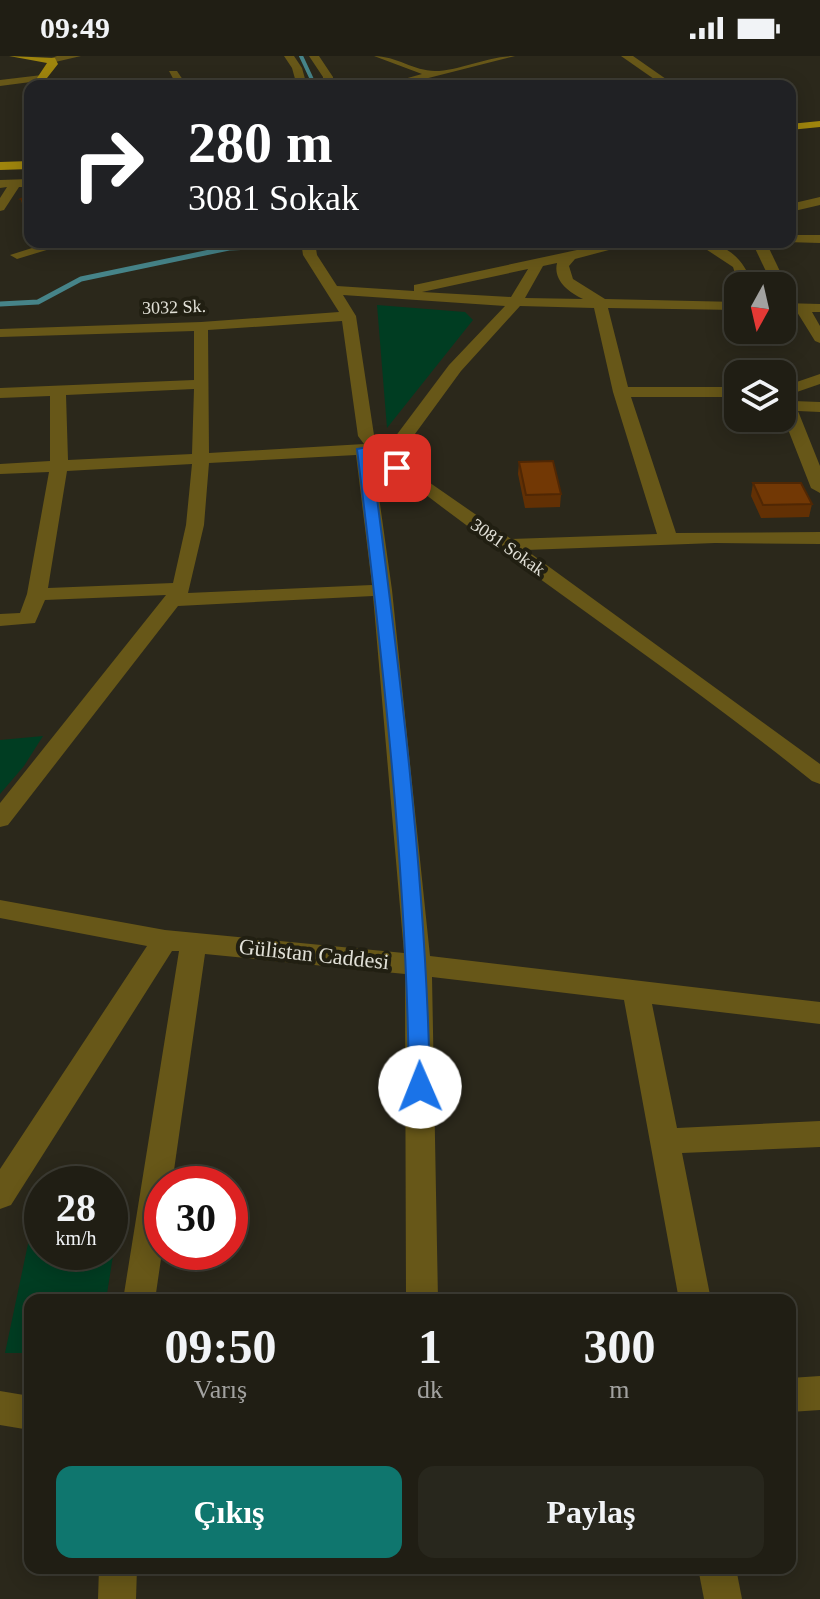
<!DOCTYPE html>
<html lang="tr">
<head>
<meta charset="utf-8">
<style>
	body { margin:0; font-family:"Times New Roman",serif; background:#28271d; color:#f1f3f6; height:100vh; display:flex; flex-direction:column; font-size:30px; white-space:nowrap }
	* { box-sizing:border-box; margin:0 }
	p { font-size:26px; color:#a2a2a0 }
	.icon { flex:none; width:44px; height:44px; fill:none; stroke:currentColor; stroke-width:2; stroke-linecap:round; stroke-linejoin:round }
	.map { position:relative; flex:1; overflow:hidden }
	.details { position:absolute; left:24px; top:1238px; width:772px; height:280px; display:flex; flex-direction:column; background:#201e14; border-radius:16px; box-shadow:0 4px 20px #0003,0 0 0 2px #3d3c34 }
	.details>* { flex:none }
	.hud { position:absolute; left:24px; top:24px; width:772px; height:168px; border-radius:16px; box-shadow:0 4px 20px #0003,0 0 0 2px #3d3c34; background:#202124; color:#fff; overflow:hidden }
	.needle { width:52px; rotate:188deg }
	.controls { position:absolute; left:724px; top:216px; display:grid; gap:16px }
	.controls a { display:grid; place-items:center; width:72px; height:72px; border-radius:16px; background:#201e14; box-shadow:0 4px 20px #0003,0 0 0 2px #3d3c34; font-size:40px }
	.speed { position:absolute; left:24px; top:1110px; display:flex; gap:16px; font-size:40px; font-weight:700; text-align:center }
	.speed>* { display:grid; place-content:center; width:104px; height:104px; border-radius:50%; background:#201e14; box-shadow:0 4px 20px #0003,0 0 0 2px #3d3c34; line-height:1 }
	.speed small { font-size:20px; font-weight:400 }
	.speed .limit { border:12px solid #d22; background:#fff; color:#111 }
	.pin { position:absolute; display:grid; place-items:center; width:68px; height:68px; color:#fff; margin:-34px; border-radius:16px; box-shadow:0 4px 12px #0006 }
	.me { position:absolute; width:88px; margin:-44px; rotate:359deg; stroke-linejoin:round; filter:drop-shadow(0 0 6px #0008) }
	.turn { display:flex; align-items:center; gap:28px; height:168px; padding:0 32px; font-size:36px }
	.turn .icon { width:104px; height:104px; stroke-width:2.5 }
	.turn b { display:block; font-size:56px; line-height:68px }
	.eta { display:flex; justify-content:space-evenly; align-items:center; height:136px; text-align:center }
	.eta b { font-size:48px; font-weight:700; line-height:56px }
	.cta { display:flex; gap:16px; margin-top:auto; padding:16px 32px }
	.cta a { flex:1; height:92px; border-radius:16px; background:#0f766e; color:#fff; font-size:32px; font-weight:700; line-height:92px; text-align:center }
	.cta a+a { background:#28271d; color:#f1f3f6 }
	.status { display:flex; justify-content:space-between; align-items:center; height:56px; padding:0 40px; background:#201e14; direction:ltr }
	.status svg { height:22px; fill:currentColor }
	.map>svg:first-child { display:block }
</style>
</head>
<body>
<div class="status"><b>09:49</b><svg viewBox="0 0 49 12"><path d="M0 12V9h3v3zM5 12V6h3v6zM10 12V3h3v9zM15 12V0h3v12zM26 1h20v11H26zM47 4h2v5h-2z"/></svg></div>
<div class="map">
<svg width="820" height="1543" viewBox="0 0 820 1543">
	<rect width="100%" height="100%" fill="#2b281b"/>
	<g fill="#003d22">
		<path d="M 377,249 L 465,256 L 473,264 L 387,372 Z"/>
		<path d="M 43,680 L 24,710 L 0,738 L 0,684 Z"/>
		<path d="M 110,1149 L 121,1149 L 106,1244 L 30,1244 L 30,1297 L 5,1297 L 36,1150 L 42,1150 L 42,1196 L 110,1196 Z"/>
	</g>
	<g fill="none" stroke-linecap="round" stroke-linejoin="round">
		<path stroke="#468489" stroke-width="4" d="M 301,0 L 315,30"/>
		<path stroke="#468489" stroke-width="5" d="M 0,248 L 38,246 L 81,223 L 229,192 L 253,191 L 261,186"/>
		<g fill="#675718" fill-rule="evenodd">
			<path d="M 57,0 L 81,0 L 51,7 L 46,4 Z"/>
			<path d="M 284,0 L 294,0 L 302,12 L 307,30 L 297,30 L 292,12 Z"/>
			<path d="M 309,0 L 319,0 L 333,21 L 333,30 L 323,30 L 323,21 Z"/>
			<path d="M 374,0 C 396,0 414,15 435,15 C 459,15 487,0 515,0 L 397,30 L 379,30 L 422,18 Z"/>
			<path d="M 621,0 L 633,0 L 676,30 L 664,30 Z"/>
			<path d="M 169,15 L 177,15 L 187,30 L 177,30 Z"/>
			<path d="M 42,19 L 46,20 L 46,24 L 0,30 L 0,24 Z"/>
			<path d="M 30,123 L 30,131 L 19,131 L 4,154 L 0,155 L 0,142 L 7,131 L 0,132 L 0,124 Z"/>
			<path d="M 820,141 L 820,149 L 790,156 L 790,148 Z"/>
			<path d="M 790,179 L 820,179 L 820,187 L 786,186 L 790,186 Z"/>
			<path d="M 51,186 L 73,186 L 17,203 L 10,199 Z"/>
			<path d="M 301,186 L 315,186 L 317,199 L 337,230 L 414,235 L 414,229 L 419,228 L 614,186 L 639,186 L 575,203 L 569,210 L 573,223 L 605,243 L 738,246 L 738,254 L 608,252 L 628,331 L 738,331 L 738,341 L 631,341 L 676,477 L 820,476 L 820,488 L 715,487 L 526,494 L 820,708 L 820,728 L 812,725 C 670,611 516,511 373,398 L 392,534 L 430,900 L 820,946 L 820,968 L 652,948 L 677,1072 L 820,1065 L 820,1091 L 682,1097 L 711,1244 L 679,1244 L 624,944 L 432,921 L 438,1244 L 406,1244 L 405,918 L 205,898 L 172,1128 L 162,1128 L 162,1196 L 155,1244 L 123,1244 L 179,895 L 172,895 L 11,1149 L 0,1153 L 0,1113 L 147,890 L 0,862 L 0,844 L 165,874 L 404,897 L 373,540 L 178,550 L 8,769 L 0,771 L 0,747 L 166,539 L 45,544 L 35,567 L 0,570 L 0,558 L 20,557 L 27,538 L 49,416 L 0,418 L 0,408 L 50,405 L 50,340 L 0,342 L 0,332 L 194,324 L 194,275 L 0,281 L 0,273 L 201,266 L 339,256 L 303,199 ZM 557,207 C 553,224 568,236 583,243 L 525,242 L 543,210 ZM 528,213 L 511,241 L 422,236 ZM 343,239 L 505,250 L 449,309 L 392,385 L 382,387 L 374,379 L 356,260 ZM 520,250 L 594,252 L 613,336 L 657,478 L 511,483 L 423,422 L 391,395 L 404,393 L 461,315 ZM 342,265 L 358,380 L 364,388 L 209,397 L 208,274 ZM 194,333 L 192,398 L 68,404 L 66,339 ZM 356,399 L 372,529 L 188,537 L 204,469 L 209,407 ZM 192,408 L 186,469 L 173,527 L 48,532 L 67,415 Z"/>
			<path d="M 695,186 C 726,186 744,202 753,230 L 739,230 L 733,211 Z"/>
			<path d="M 752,186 L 766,186 L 787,230 L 785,233 L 773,230 Z"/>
			<path d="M 782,247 L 820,248 L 820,256 L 812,256 L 820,270 L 820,287 L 815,285 L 797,256 L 782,255 Z"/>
			<path d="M 820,318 L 820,328 L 791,338 L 793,345 L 820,346 L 820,356 L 798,355 L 820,410 L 820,437 L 811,432 L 782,358 L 782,331 Z"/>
			<path d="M 820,1320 L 820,1354 L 790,1356 L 790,1322 Z"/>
			<path d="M 0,1335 L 30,1340 L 30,1374 L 0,1369 Z"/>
			<path d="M 99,1512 L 137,1512 L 136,1543 L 98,1543 Z"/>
			<path d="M 698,1512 L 736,1512 L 742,1543 L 704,1543 Z"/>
		</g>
		<g fill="#9f850d" fill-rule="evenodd">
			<path d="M 9,0 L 55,2 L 58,8 L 47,22 L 53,30 L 43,30 L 37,22 L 47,7 Z"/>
			<path d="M 820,65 L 820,71 L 790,74 L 790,68 Z"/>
			<path d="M 30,105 L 30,113 L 0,114 L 0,106 Z"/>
		</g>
	</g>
	<g fill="#623004">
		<path d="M 30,139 L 30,170 L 26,168 L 21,143 Z"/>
		<path d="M 519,406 L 561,438 L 560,451 L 525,452 L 518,418 Z"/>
		<path d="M 753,427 L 812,448 L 809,461 L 761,462 L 751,440 Z"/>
	</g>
	<g fill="#723805" stroke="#502704" stroke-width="2">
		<path d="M 30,139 L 30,153 L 23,150 L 25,144 L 21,143 Z"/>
		<path d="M 553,405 L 561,438 L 526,439 L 519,406 Z"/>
		<path d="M 753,427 L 801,427 L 812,448 L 763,449 Z"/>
	</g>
	<path fill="#1a73e8" stroke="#114b97" stroke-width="2" d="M 377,389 L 403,412 L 392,415 L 371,397 C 399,607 426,819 430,1031 L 427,1037 L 420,1040 L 412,1037 L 409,1031 C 407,818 383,605 357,393 Z"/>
	<g text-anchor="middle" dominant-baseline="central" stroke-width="8" stroke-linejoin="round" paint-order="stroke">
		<g font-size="18" fill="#e1e0d7" stroke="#211f12">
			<text transform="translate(174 251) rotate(-2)">3032 Sk.</text>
			<text transform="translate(508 491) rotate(35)">3081 Sokak</text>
		</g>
		<g font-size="22" fill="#e1e0d7" stroke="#211f12">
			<text transform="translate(314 898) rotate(6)">Gülistan Caddesi</text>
		</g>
	</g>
</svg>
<div class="controls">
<a><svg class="needle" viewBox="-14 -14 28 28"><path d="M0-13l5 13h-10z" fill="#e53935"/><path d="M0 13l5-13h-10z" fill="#a2a2a0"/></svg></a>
<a><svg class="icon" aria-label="layers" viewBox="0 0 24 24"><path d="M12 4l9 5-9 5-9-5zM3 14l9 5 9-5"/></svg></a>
</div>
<div class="speed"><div>28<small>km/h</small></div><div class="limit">30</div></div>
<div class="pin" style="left:397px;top:412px;background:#d93025"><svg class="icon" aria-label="arrive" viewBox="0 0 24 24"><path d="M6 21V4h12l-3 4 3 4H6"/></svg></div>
<svg class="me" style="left:420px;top:1031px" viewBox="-20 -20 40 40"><circle r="19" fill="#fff"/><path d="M0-13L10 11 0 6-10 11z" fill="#1a73e8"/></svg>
<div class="hud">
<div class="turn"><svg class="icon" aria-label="right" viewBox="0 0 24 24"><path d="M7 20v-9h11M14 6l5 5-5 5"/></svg><div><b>280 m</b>3081 Sokak</div></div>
</div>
<section class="details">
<div class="eta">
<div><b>09:50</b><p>Varış</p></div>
<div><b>1</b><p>dk</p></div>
<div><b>300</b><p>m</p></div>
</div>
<div class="cta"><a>Çıkış</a><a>Paylaş</a></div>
</section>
</div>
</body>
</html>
